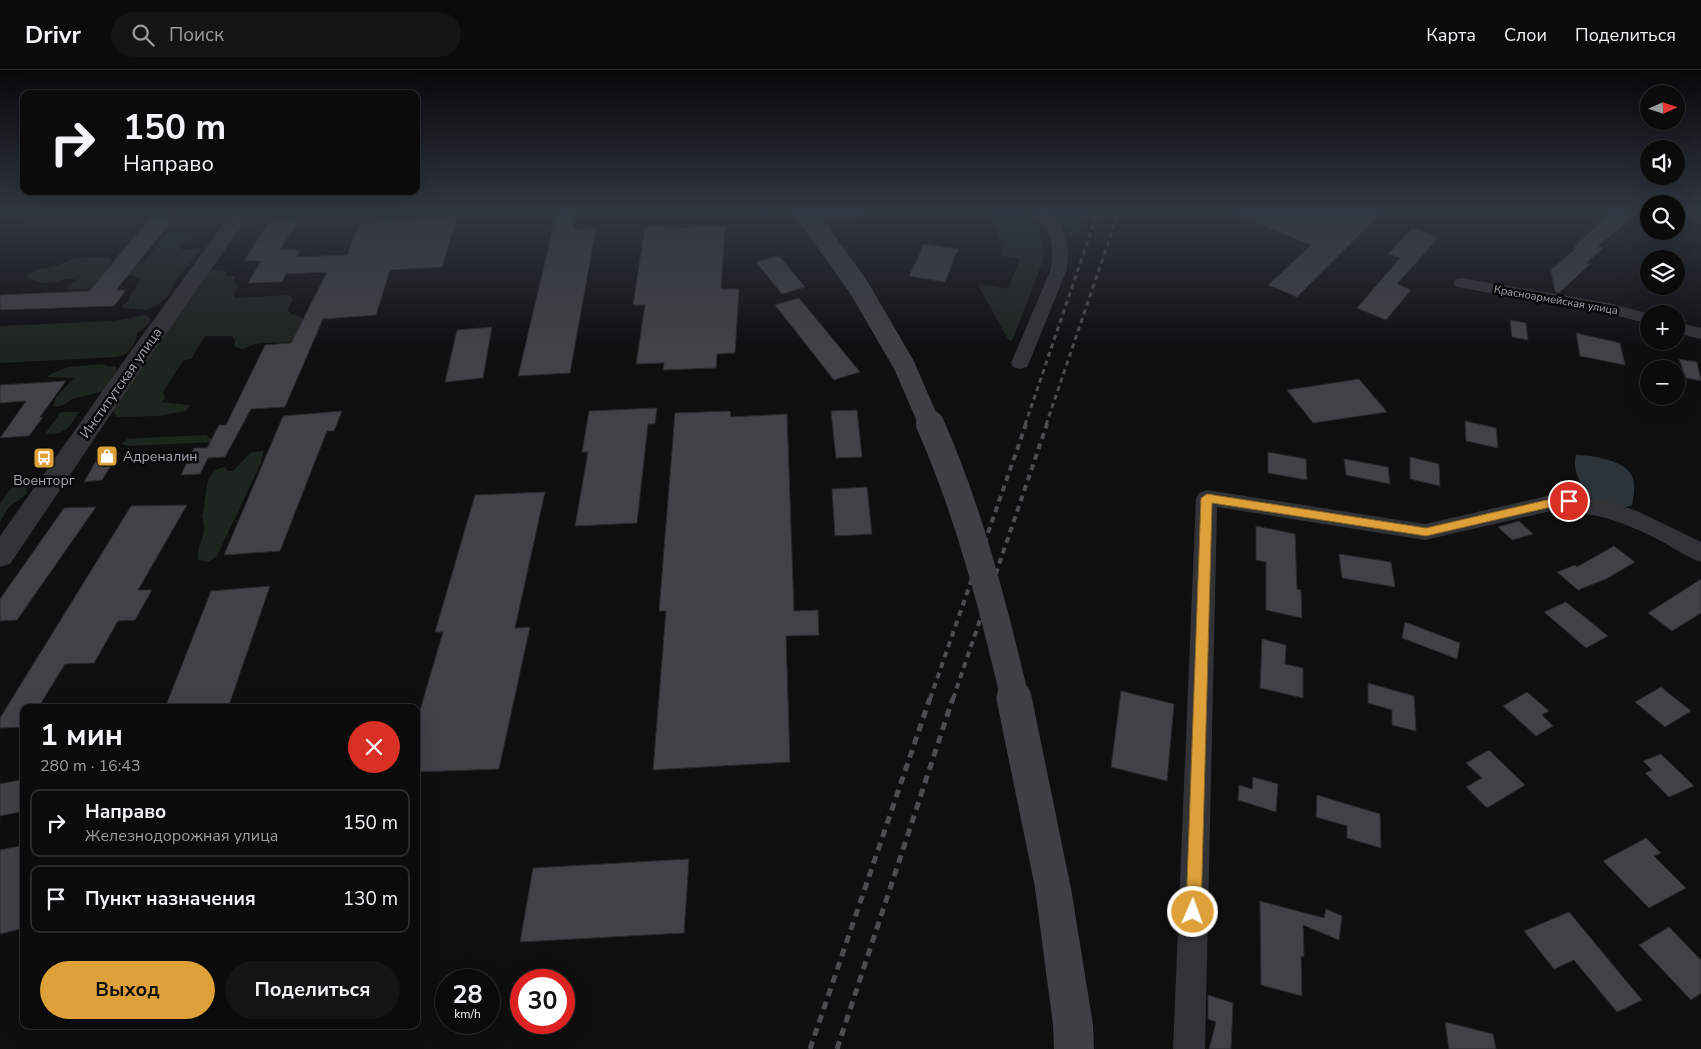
<!DOCTYPE html>
<html lang="ru">
<head>
<meta charset="utf-8">
<style>
	body { margin:0; font-family:"Nunito Sans",sans-serif; background:#141415; color:#f1f3f6; height:100vh; display:flex; flex-direction:column; font-size:19px; white-space:nowrap }
	* { box-sizing:border-box; margin:0 }
	p { font-size:16px; color:#9a9b9d }
	.icon { flex:none; width:28px; height:28px; fill:none; stroke:currentColor; stroke-width:2; stroke-linecap:round; stroke-linejoin:round }
	.map { position:relative; flex:1; overflow:hidden }
	.sheet { position:absolute; left:20px; top:634px; width:400px; height:325px; display:flex; flex-direction:column; background:#0b0b0c; border-radius:10px; box-shadow:0 5px 20px #0002,0 0 0 1px #2b2b2d }
	.sheet>* { flex:none }
	.guide { position:absolute; left:20px; top:20px; width:400px; height:105px; border-radius:10px; box-shadow:0 5px 20px #0002,0 0 0 1px #2b2b2d; background:#0b0b0c; color:#f1f3f6; overflow:hidden }
	.needle { width:32px; rotate:87deg }
	.controls { position:absolute; left:1640px; top:15px; display:grid; gap:10px }
	.controls a { display:grid; place-items:center; width:45px; height:45px; border-radius:50%; background:#0b0b0c; box-shadow:0 5px 20px #0002,0 0 0 1px #2b2b2d; font-size:25px }
	.speed { position:absolute; left:435px; top:899px; display:flex; gap:10px; font-size:25px; font-weight:700; text-align:center }
	.speed>* { display:grid; place-content:center; width:65px; height:65px; border-radius:50%; background:#0b0b0c; box-shadow:0 5px 20px #0002,0 0 0 1px #2b2b2d; line-height:1 }
	.speed small { font-size:12px; font-weight:400 }
	.speed .limit { border:8px solid #d22; background:#fff; color:#111 }
	.pin { position:absolute; display:grid; place-items:center; width:42px; height:42px; color:#fff; margin:-21px; border:2px solid #fff; border-radius:50%; box-shadow:0 1px 5px #0007 }
	.me { position:absolute; width:55px; margin:-28px; rotate:2deg; stroke-linejoin:round; filter:drop-shadow(0 0 4px #0008) }
	.turn { display:flex; align-items:center; gap:18px; height:105px; padding:0 20px; font-size:22px }
	.turn .icon { width:65px; height:65px; stroke-width:2.5 }
	.turn b { display:block; font-size:35px; line-height:42px }
	.round { display:grid; place-items:center; flex:none; width:52px; height:52px; border-radius:26px; background:#141415 }
	.headline { display:flex; align-items:center; justify-content:space-between; height:85px; padding:0 20px }
	h1 { font-size:30px; font-weight:700; line-height:38px }
	.cta { display:flex; gap:10px; margin-top:auto; padding:10px 20px }
	.cta a { flex:1; height:58px; border-radius:30px; background:#dea039; color:#111; font-size:20px; font-weight:700; line-height:58px; text-align:center }
	.cta a+a { background:#141415; color:#f1f3f6 }
	ul { padding:0; list-style:none }
	li { display:flex; align-items:center; gap:15px; height:68px; margin:0 10px 8px; padding:0 10px; border:2px solid #2b2b2d; border-radius:10px }
	li div { flex:1 }
	li b { display:block; font-size:19px }
	li em { font-style:normal }
	header { display:flex; align-items:center; gap:30px; box-sizing:border-box; height:70px; padding:0 25px; background:#0b0b0c; border-bottom:1px solid #2b2b2d }
	header strong { font-size:24px }
	nav { display:flex; gap:28px; margin-inline-start:auto; font-size:18px }
	.search { width:350px; height:45px; background:#141415; display:flex; align-items:center; gap:12px; box-sizing:border-box; padding:0 18px; border-radius:28px; color:#9a9b9d; font-size:19px }
	.map>svg:first-child { display:block }
</style>
</head>
<body>
<header>
<strong>Drivr</strong>
<div class="search"><svg class="icon" aria-label="search" viewBox="0 0 24 24"><circle cx="10" cy="10" r="6"/><path d="M15 15l6 6"/></svg>Поиск</div>
<nav><a>Карта</a><a>Слои</a><a>Поделиться</a></nav>
</header>
<div class="map">
<svg width="1701" height="979" viewBox="0 0 1701 979">
	<rect width="100%" height="100%" fill="#0f0f10"/>
	<g fill="#1e241e">
		<path d="M 996,141 C 1003,141 1013,139 1020,141 C 1039,147 1044,172 1044,188 L 1012,271 L 1008,269 L 979,217 L 980,214 L 1008,219 L 1020,189 L 1000,185 L 1006,171 L 999,169 C 997,158 991,152 996,141 Z"/>
		<path d="M 1051,141 L 1086,141 L 1078,165 L 1070,167 L 1057,146 Z"/>
		<path d="M 170,163 L 188,163 L 190,167 L 181,177 L 181,180 L 200,178 L 201,181 L 177,208 L 168,226 L 158,235 L 147,240 L 123,238 L 122,236 L 129,230 L 129,225 L 136,219 L 136,215 L 141,209 C 121,198 109,215 91,219 C 84,220 77,219 70,220 L 67,216 L 77,210 C 65,206 54,215 41,213 C 36,212 31,209 26,207 C 35,198 44,199 55,196 C 60,195 65,192 70,190 C 83,187 95,187 109,187 L 111,190 L 110,195 L 142,194 C 153,183 157,171 170,163 Z"/>
		<path d="M 213,200 L 226,201 L 226,206 L 236,206 L 233,212 L 239,216 L 234,224 L 235,228 L 289,225 L 293,229 L 288,240 L 291,244 L 300,246 L 304,250 L 297,260 L 298,262 L 315,261 L 318,264 C 308,276 272,271 256,274 C 252,275 247,278 242,279 L 235,277 L 235,270 L 231,266 L 205,266 L 192,288 L 183,291 L 176,301 L 163,323 L 165,328 L 162,332 L 190,335 L 186,341 L 158,346 L 117,347 L 113,340 L 206,202 Z"/>
		<path d="M 146,245 L 151,249 L 148,255 L 137,263 C 137,274 129,284 118,287 L 0,293 L 0,256 L 112,251 Z"/>
		<path d="M 104,294 L 106,296 L 117,297 L 115,306 L 105,321 L 72,329 L 64,335 L 53,337 L 56,327 L 74,308 L 48,307 L 49,305 L 67,297 Z"/>
		<path d="M 61,342 L 79,342 C 68,359 67,364 45,364 Z"/>
		<path d="M 206,365 L 216,372 L 128,376 L 122,374 L 127,369 L 141,368 Z"/>
		<path d="M 264,380 L 261,393 L 217,486 L 208,492 L 198,490 C 196,472 209,468 202,446 C 208,430 201,401 224,397 L 228,401 L 233,401 L 250,383 Z"/>
		<path d="M 25,405 L 28,408 L 26,416 L 27,424 L 9,437 L 0,452 L 0,433 L 18,409 Z"/>
	</g>
	<path fill="#2c3339" d="M 1576,385 C 1590,385 1623,390 1631,404 C 1636,413 1634,425 1632,435 L 1624,438 L 1594,431 C 1583,418 1571,402 1576,385 Z"/>
	<g fill="#404245" stroke="#29292c">
		<path d="M 557,141 L 573,141 L 574,159 L 596,158 L 570,303 L 518,306 Z"/>
		<path d="M 1227,141 L 1383,141 L 1297,227 L 1268,215 L 1311,175 Z"/>
		<path d="M 1613,141 L 1640,141 L 1598,176 L 1603,178 L 1586,193 L 1590,194 L 1559,223 L 1555,222 L 1551,200 L 1576,178 L 1574,177 Z"/>
		<path d="M 177,144 L 116,220 L 126,220 L 114,236 L 0,240 L 0,225 L 89,221 L 153,145 Z"/>
		<path d="M 457,147 L 442,197 L 390,200 L 376,245 L 323,249 L 285,337 L 251,339 L 225,387 L 208,388 L 200,404 L 181,405 L 194,378 L 207,378 L 219,355 L 226,355 L 265,275 L 291,273 L 327,202 L 286,204 L 282,212 L 248,213 L 261,191 L 244,191 L 268,153 L 297,152 L 280,180 L 300,180 L 296,187 L 347,185 L 359,154 Z"/>
		<path d="M 665,156 L 665,158 L 725,156 L 721,219 L 739,219 L 735,283 L 717,284 L 716,298 L 663,300 L 664,293 L 636,294 L 645,235 L 633,235 L 645,157 Z"/>
		<path d="M 1412,158 L 1438,168 L 1397,214 L 1411,220 L 1386,250 L 1357,238 L 1400,188 L 1388,184 Z"/>
		<path d="M 924,174 L 958,179 L 945,212 L 909,206 Z"/>
		<path d="M 779,186 L 805,217 L 782,224 L 756,192 Z"/>
		<path d="M 799,228 L 860,302 L 834,310 L 775,235 Z"/>
		<path d="M 1510,250 L 1526,253 L 1528,270 L 1512,267 Z"/>
		<path d="M 492,257 L 483,308 L 445,312 L 457,260 Z"/>
		<path d="M 1576,263 L 1620,273 L 1625,295 L 1580,286 Z"/>
		<path d="M 1679,289 L 1697,292 L 1701,311 L 1686,308 Z"/>
		<path d="M 1359,309 L 1387,342 L 1313,353 L 1287,320 Z"/>
		<path d="M 66,311 L 40,347 L 43,347 L 29,366 L 0,368 L 26,331 L 0,333 L 0,315 Z"/>
		<path d="M 657,338 L 655,354 L 648,354 L 637,453 L 575,456 L 588,382 L 582,382 L 589,341 Z"/>
		<path d="M 857,340 L 862,387 L 836,388 L 831,341 Z"/>
		<path d="M 342,341 L 334,361 L 327,361 L 280,481 L 224,485 L 283,346 Z"/>
		<path d="M 730,341 L 731,347 L 787,344 L 794,541 L 818,540 L 819,565 L 786,566 L 790,692 L 653,700 L 666,541 L 659,541 L 675,343 Z"/>
		<path d="M 1465,351 L 1496,358 L 1498,378 L 1466,371 Z"/>
		<path d="M 1268,382 L 1306,389 L 1307,410 L 1268,403 Z"/>
		<path d="M 119,383 L 102,410 L 84,412 L 100,384 Z"/>
		<path d="M 1410,387 L 1439,394 L 1440,416 L 1410,409 Z"/>
		<path d="M 1344,389 L 1388,397 L 1390,414 L 1346,405 Z"/>
		<path d="M 867,417 L 872,464 L 835,466 L 832,419 Z"/>
		<path d="M 545,422 L 515,558 L 530,557 L 499,699 L 416,702 L 416,654 L 443,562 L 435,562 L 475,425 Z"/>
		<path d="M 187,435 L 138,520 L 152,520 L 135,550 L 118,551 L 94,593 L 65,594 L 38,638 L 24,638 L 24,657 L 0,658 L 0,648 L 131,436 Z"/>
		<path d="M 96,437 L 17,550 L 0,551 L 0,529 L 64,438 Z"/>
		<path d="M 1519,451 L 1533,464 L 1512,470 L 1498,457 Z"/>
		<path d="M 1256,456 L 1295,464 L 1297,519 L 1301,520 L 1302,548 L 1266,540 L 1266,492 L 1256,490 Z"/>
		<path d="M 1614,476 L 1635,492 L 1606,509 L 1578,520 L 1557,502 L 1575,495 L 1577,497 Z"/>
		<path d="M 1339,484 L 1391,492 L 1395,517 L 1342,508 Z"/>
		<path d="M 1701,509 L 1701,543 L 1672,561 L 1648,543 Z"/>
		<path d="M 270,516 L 228,638 L 165,638 L 211,521 Z"/>
		<path d="M 1566,532 L 1608,566 L 1586,578 L 1544,542 Z"/>
		<path d="M 1405,552 L 1460,573 L 1457,589 L 1402,568 Z"/>
		<path d="M 1262,569 L 1286,575 L 1285,594 L 1303,598 L 1303,628 L 1260,618 Z"/>
		<path d="M 1368,613 L 1414,626 L 1416,661 L 1392,655 L 1392,640 L 1368,633 Z"/>
		<path d="M 1661,617 L 1691,641 L 1665,657 L 1635,632 Z"/>
		<path d="M 1121,621 L 1174,634 L 1167,711 L 1111,697 Z"/>
		<path d="M 1527,622 L 1549,641 L 1542,645 L 1553,656 L 1536,666 L 1503,636 Z"/>
		<path d="M 1489,680 L 1525,715 L 1487,738 L 1466,717 L 1482,708 L 1466,693 Z"/>
		<path d="M 1661,684 L 1694,716 L 1669,727 L 1645,703 L 1652,700 L 1643,691 Z"/>
		<path d="M 1253,707 L 1278,714 L 1276,742 L 1238,730 L 1239,715 L 1252,719 Z"/>
		<path d="M 24,709 L 24,741 L 0,746 L 0,714 Z"/>
		<path d="M 1317,725 L 1380,744 L 1381,778 L 1347,768 L 1347,756 L 1316,747 Z"/>
		<path d="M 1646,768 L 1661,783 L 1654,786 L 1686,818 L 1649,838 L 1603,791 Z"/>
		<path d="M 24,775 L 24,858 L 0,864 L 0,780 Z"/>
		<path d="M 689,789 L 684,863 L 520,872 L 533,798 Z"/>
		<path d="M 1260,831 L 1324,848 L 1326,839 L 1342,846 L 1339,870 L 1303,855 L 1304,887 L 1301,886 L 1302,926 L 1261,915 Z"/>
		<path d="M 1569,842 L 1642,930 L 1617,942 L 1574,890 L 1554,899 L 1524,861 Z"/>
		<path d="M 1669,857 L 1701,890 L 1701,923 L 1691,930 L 1639,875 Z"/>
		<path d="M 1208,925 L 1233,933 L 1231,979 L 1209,979 L 1216,952 L 1208,949 Z"/>
		<path d="M 1445,952 L 1493,964 L 1496,979 L 1449,979 Z"/>
	</g>
	<g fill="none" stroke-linecap="round" stroke-linejoin="round">
		<g fill="#323336" fill-rule="evenodd">
			<path d="M 1031,141 L 1048,141 C 1067,157 1069,175 1067,199 L 1029,293 L 1027,297 L 1020,299 L 1013,297 L 1011,293 L 1051,199 C 1052,185 1054,168 1045,156 C 1041,150 1035,147 1031,141 Z"/>
			<path d="M 1462,208 L 1608,233 L 1650,244 L 1649,254 L 1607,243 L 1456,217 L 1454,213 L 1456,209 Z"/>
			<path d="M 1676,252 L 1701,258 L 1701,269 L 1676,263 Z"/>
			<path d="M 1207,420 L 1425,454 L 1551,425 L 1570,425 L 1609,432 L 1637,441 L 1693,468 L 1701,472 L 1701,492 C 1686,487 1673,477 1659,470 C 1625,452 1590,440 1551,441 L 1425,470 L 1217,437 L 1205,979 L 1173,979 L 1196,428 L 1199,423 Z"/>
		</g>
		<g fill="#323336" fill-rule="evenodd">
			<path d="M 233,141 L 252,141 L 144,295 L 10,494 L 0,497 L 0,466 L 128,285 Z"/>
			<path d="M 792,141 L 867,141 L 865,145 C 843,150 816,150 794,145 Z"/>
		</g>
		<path fill="#3e4044" fill-rule="evenodd" d="M 1053,800 L 1066,805 L 1071,818 L 1093,955 L 1094,979 L 1054,979 L 1053,955 L 1035,818 L 1040,805 Z"/>
		<g stroke="#4b4d51" stroke-width="3" stroke-dasharray="5 4" stroke-linecap="butt">
			<path d="M 1025,355 L 1098,141"/>
			<path d="M 1046,355 L 1119,141"/>
		</g>
		<g stroke="#4b4d51" stroke-width="4" stroke-dasharray="6 5" stroke-linecap="butt">
			<path d="M 930,629 L 1026,354"/>
			<path d="M 953,629 L 1047,354"/>
		</g>
		<g stroke="#4b4d51" stroke-width="5" stroke-dasharray="8 6" stroke-linecap="butt">
			<path d="M 810,979 L 930,628"/>
			<path d="M 837,979 L 953,628"/>
		</g>
		<path stroke="#3e4044" stroke-width="21" d="M 804,141 L 858,216 L 904,295 L 930,355"/>
		<path stroke="#3e4044" stroke-width="28" d="M 930,354 C 969,442 993,536 1015,629"/>
		<path stroke="#3e4044" stroke-width="35" d="M 1014,628 L 1053,818"/>
	</g>
	<linearGradient id="sky" x2="0" y2="1"><stop stop-color="#080809"/><stop offset="0.51" stop-color="#313742"/><stop offset="1" stop-color="#313742" stop-opacity="0"/></linearGradient>
	<rect width="1701" height="278" fill="url(#sky)"/>
	<path fill="#dea039" stroke="#906825" d="M 1207,424 L 1426,458 L 1551,429 L 1569,427 L 1575,431 L 1569,435 L 1551,437 L 1426,466 L 1212,433 L 1201,842 L 1198,848 L 1193,850 L 1188,848 L 1186,842 L 1201,428 Z"/>
	<defs>
		<g id="shop-square" transform="scale(1.125)"><rect x="-9" y="-9" width="18" height="18" rx="4" fill="#dea039" stroke="#0a0a0b"/><path d="M-5-2.5h2.3a2.7 3.5 0 0 1 5.4 0H5L5.5 6h-11ZM-1.5-2.5h3a1.5 2.3 0 0 0-3 0Z" fill="#fff"/></g>
		<g id="bus-square" transform="scale(1.125)"><rect x="-9" y="-9" width="18" height="18" rx="4" fill="#dea039" stroke="#0a0a0b"/><path d="M-5-6H5V4H4V6H2V4H-2V6H-4V4H-5ZM-3.5-4V0h7V-4ZM-3.5 1.2v1.5H-2V1.2ZM2 1.2v1.5H3.5V1.2Z" fill="#fff"/></g>
	</defs>
	<g fill-rule="evenodd">
		<use href="#shop-square" x="107" y="386"/>
		<use href="#bus-square" x="44" y="388"/>
	</g>
	<g text-anchor="middle" dominant-baseline="central" stroke-width="5" stroke-linejoin="round" paint-order="stroke">
		<g font-size="11" fill="#a1a6af" stroke="#0a0a0b">
			<text transform="translate(1556 230) rotate(10)">Красноармейская улица</text>
		</g>
		<g font-size="14" fill="#a1a6af" stroke="#0a0a0b">
			<text transform="translate(121 313) rotate(-55)">Институтская улица</text>
		</g>
		<g font-size="14" fill="#a1a6af" stroke="#0a0a0b" text-anchor="start">
			<text x="123" y="386">Адреналин</text>
			<text x="44" y="410" text-anchor="middle">Военторг</text>
		</g>
	</g>
</svg>
<div class="controls">
<a><svg class="needle" viewBox="-14 -14 28 28"><path d="M0-13l5 13h-10z" fill="#e53935"/><path d="M0 13l5-13h-10z" fill="#9a9b9d"/></svg></a>
<a><svg class="icon" aria-label="sound" viewBox="0 0 24 24"><path d="M4 9h4l5-4v14l-5-4H4zM17 9q2 3 0 6"/></svg></a>
<a><svg class="icon" aria-label="search" viewBox="0 0 24 24"><circle cx="10" cy="10" r="6"/><path d="M15 15l6 6"/></svg></a>
<a><svg class="icon" aria-label="layers" viewBox="0 0 24 24"><path d="M12 4l9 5-9 5-9-5zM3 14l9 5 9-5"/></svg></a>
<a>+</a>
<a>−</a>
</div>
<div class="speed"><div>28<small>km/h</small></div><div class="limit">30</div></div>
<div class="pin" style="left:1569px;top:431px;background:#d93025"><svg class="icon" aria-label="arrive" viewBox="0 0 24 24"><path d="M6 21V4h12l-3 4 3 4H6"/></svg></div>
<svg class="me" style="left:1193px;top:842px" viewBox="-20 -20 40 40"><circle r="17" fill="#dea039" stroke="#fff" stroke-width="3"/><path d="M0-11L8 9 0 5-8 9z" fill="#fff"/></svg>
<div class="guide">
<div class="turn"><svg class="icon" aria-label="right" viewBox="0 0 24 24"><path d="M7 20v-9h11M14 6l5 5-5 5"/></svg><div><b>150 m</b>Направо</div></div>
</div>
<section class="sheet">
<div class="headline"><div><h1>1 мин</h1><p>280 m · 16:43</p></div><a class="round" style="background:#d93025;color:#fff"><svg class="icon" aria-label="close" viewBox="0 0 24 24"><path d="M6 6l12 12M18 6L6 18"/></svg></a></div>
<ul>
<li><svg class="icon" aria-label="right" viewBox="0 0 24 24"><path d="M7 20v-9h11M14 6l5 5-5 5"/></svg><div><b>Направо</b><p>Железнодорожная улица</p></div><em>150 m</em></li>
<li><svg class="icon" aria-label="arrive" viewBox="0 0 24 24"><path d="M6 21V4h12l-3 4 3 4H6"/></svg><div><b>Пункт назначения</b></div><em>130 m</em></li>
</ul>
<div class="cta"><a>Выход</a><a>Поделиться</a></div>
</section>
</div>
</body>
</html>
